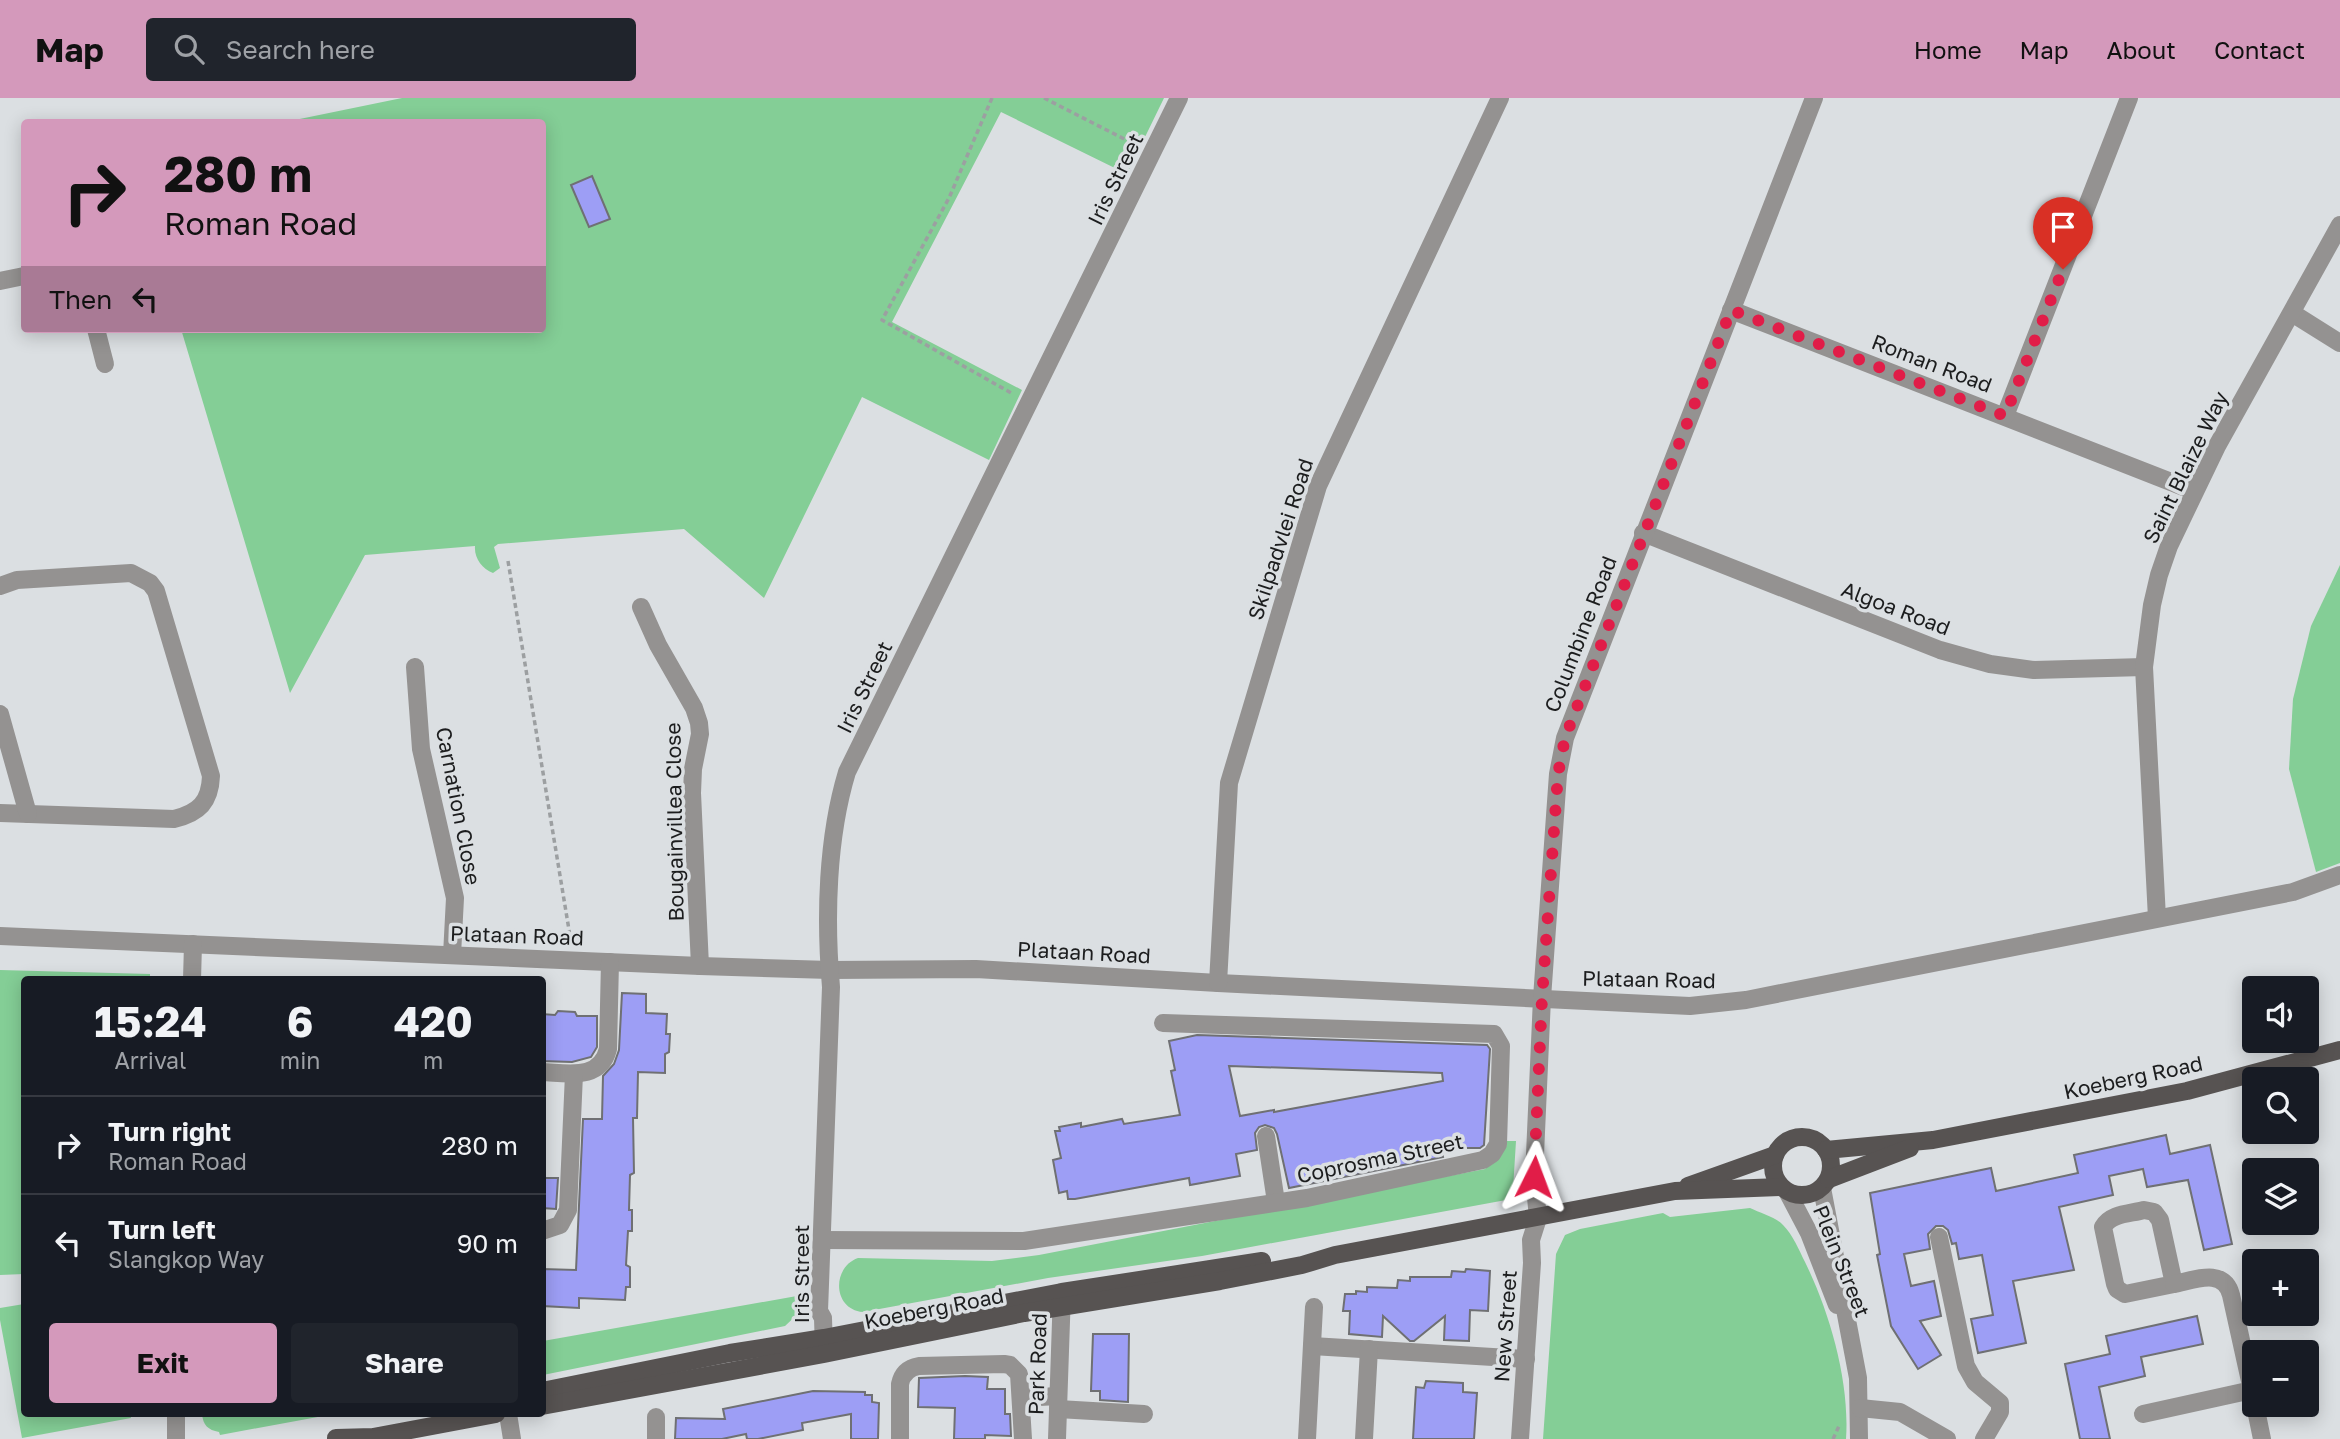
<!DOCTYPE html>
<html lang="en">
<head>
<meta charset="utf-8">
<style>
	body { margin:0; font-family:"Golos Text",sans-serif; background:#20242c; color:#f1f3f6; height:100vh; display:flex; flex-direction:column; font-size:26px; white-space:nowrap }
	* { box-sizing:border-box; margin:0 }
	p { font-size:23px; color:#9ea1a6 }
	.icon { flex:none; width:38px; height:38px; fill:none; stroke:currentColor; stroke-width:2; stroke-linecap:round; stroke-linejoin:round }
	.map { position:relative; flex:1; overflow:hidden }
	.drawer { position:absolute; left:21px; top:878px; width:525px; height:441px; display:flex; flex-direction:column; background:#171b24; border-radius:7px; box-shadow:0 4px 18px #0003 }
	.drawer>* { flex:none }
	.top-card { position:absolute; left:21px; top:21px; width:525px; height:214px; border-radius:7px; box-shadow:0 4px 18px #0003; background:#d499bb; color:#111; overflow:hidden }
	.controls { position:absolute; left:2242px; top:878px; display:grid; gap:14px }
	.controls a { display:grid; place-items:center; width:77px; height:77px; border-radius:7px; background:#171b24; box-shadow:0 4px 18px #0003; font-size:35px }
	.pin { position:absolute; display:grid; place-items:center; width:60px; height:60px; color:#fff; margin:-72px -30px; border-radius:50% 50% 50% 0; rotate:-45deg; box-shadow:0 0 7px #0007 }
	.pin .icon { rotate:45deg }
	.me { position:absolute; width:77px; margin:-38px; rotate:3deg; stroke-linejoin:round; filter:drop-shadow(0 0 5px #0008) }
	.turn { display:flex; align-items:center; gap:24px; height:147px; padding:0 28px; font-size:32px }
	.turn .icon { width:91px; height:91px; stroke-width:2.5 }
	.turn b { display:block; font-size:49px; line-height:60px }
	.then { display:flex; align-items:center; height:66px; padding:0 28px; background:#0003; gap:14px; font-size:26px }
	.eta { display:flex; justify-content:space-evenly; align-items:center; height:119px; text-align:center }
	.eta b { font-size:42px; font-weight:700; line-height:49px }
	.button { display:flex; gap:14px; margin-top:auto; padding:14px 28px }
	.button a { flex:1; height:80px; border-radius:7px; background:#d499bb; color:#111; font-size:28px; font-weight:700; line-height:80px; text-align:center }
	.button a+a { background:#20242c; color:#f1f3f6 }
	ul { padding:0; list-style:none }
	li { display:flex; align-items:center; gap:21px; height:98px; padding:0 28px; border-top:2px solid #363941 }
	li div { flex:1 }
	li b { display:block; font-size:26px }
	li em { font-style:normal }
	header { display:flex; align-items:center; gap:42px; box-sizing:border-box; height:98px; padding:0 35px; background:#d499bb; color:#111 }
	header strong { font-size:33px }
	nav { display:flex; gap:38px; margin-inline-start:auto; font-size:24px }
	.search { width:490px; height:63px; background:#20242c; display:flex; align-items:center; gap:18px; box-sizing:border-box; padding:0 24px; border-radius:7px; color:#9ea1a6; font-size:26px }
	.map>svg:first-child { display:block }
</style>
</head>
<body>
<header>
<strong>Map</strong>
<div class="search"><svg class="icon" aria-label="search" viewBox="0 0 24 24"><circle cx="10" cy="10" r="6"/><path d="M15 15l6 6"/></svg>Search here</div>
<nav><a>Home</a><a>Map</a><a>About</a><a>Contact</a></nav>
</header>
<div class="map">
<svg width="2340" height="1341" viewBox="0 0 2340 1341">
	<rect width="100%" height="100%" fill="#dbdfe2"/>
	<g fill="#84ce96">
		<path d="M 402,0 L 1164,0 L 1127,76 L 1001,14 L 892,224 L 1022,292 L 989,362 L 862,299 L 764,500 L 684,431 L 498,446 L 494,449 L 500,470 L 493,475 C 482,471 474,460 475,448 L 365,457 L 290,595 L 181,231 L 542,231 L 542,24 L 285,24 Z"/>
		<path d="M 2340,467 L 2340,765 L 2316,774 L 2289,671 L 2293,601 L 2311,528 Z"/>
		<path d="M 0,872 L 150,876 L 150,882 L 24,882 L 24,1176 L 0,1177 Z"/>
		<path d="M 1507,1043 L 1516,1043 L 1513,1091 L 1506,1102 L 1202,1158 L 1048,1180 L 863,1214 C 832,1211 832,1169 858,1160 L 992,1163 L 1039,1157 L 1485,1071 L 1506,1049 Z"/>
		<path d="M 1750,1110 C 1760,1115 1776,1119 1783,1127 C 1793,1137 1799,1152 1805,1164 C 1830,1215 1850,1284 1846,1341 L 1543,1341 L 1556,1156 L 1565,1137 L 1580,1131 L 1663,1115 L 1670,1119 Z"/>
		<path d="M 808,1196 L 806,1212 L 801,1213 L 785,1228 L 543,1277 L 543,1243 Z"/>
		<path d="M 24,1206 L 24,1316 L 130,1316 L 131,1320 L 22,1340 L 0,1222 L 0,1210 Z"/>
		<path d="M 202,1316 L 334,1316 L 220,1337 L 219,1334 C 208,1332 203,1327 202,1316 Z"/>
	</g>
	<g fill="#9d9ef5" stroke="#6f7073" stroke-width="2" fill-rule="evenodd">
		<path d="M 592,78 L 610,121 L 589,129 L 571,87 Z"/>
		<path d="M 622,895 L 646,896 L 646,915 L 667,916 L 666,936 L 670,936 L 669,954 L 665,956 L 665,975 L 638,974 L 637,1020 L 633,1020 L 634,1075 L 630,1077 L 629,1112 L 632,1112 L 632,1133 L 628,1133 L 626,1167 L 630,1169 L 630,1189 L 626,1189 L 625,1202 L 579,1200 L 579,1210 L 542,1208 L 542,1171 L 576,1172 L 583,1021 L 602,1021 L 603,978 L 614,966 L 619,952 Z"/>
		<path d="M 558,913 L 575,914 L 577,918 L 597,918 L 597,949 L 591,959 L 572,964 L 542,963 L 542,916 L 555,917 Z"/>
		<path d="M 1197,937 L 1487,947 L 1490,951 L 1484,1047 L 1480,1050 L 1441,1050 L 1443,1059 L 1289,1090 L 1277,1036 L 1274,1030 L 1265,1027 L 1259,1029 L 1255,1035 L 1257,1052 L 1236,1056 L 1240,1078 L 1190,1087 L 1189,1080 L 1075,1101 L 1068,1101 L 1067,1093 L 1059,1095 L 1053,1062 L 1061,1060 L 1055,1033 L 1060,1033 L 1059,1029 L 1081,1025 L 1081,1029 L 1122,1021 L 1124,1026 L 1180,1017 L 1171,973 L 1175,972 L 1169,943 ZM 1229,968 L 1442,975 L 1443,983 L 1274,1014 L 1274,1012 L 1240,1018 Z"/>
		<path d="M 2166,1037 L 2170,1056 L 2210,1047 L 2232,1146 L 2204,1152 L 2188,1082 L 2147,1089 L 2143,1071 L 2109,1078 L 2113,1097 L 2059,1109 L 2074,1172 L 2013,1183 L 2026,1245 L 1978,1255 L 1971,1221 L 1993,1217 L 1982,1157 L 1959,1161 L 1956,1145 L 1952,1146 L 1948,1132 L 1943,1128 L 1936,1128 L 1928,1136 L 1930,1151 L 1904,1156 L 1911,1188 L 1934,1183 L 1941,1218 L 1920,1223 L 1941,1257 L 1918,1271 L 1891,1228 L 1877,1157 L 1880,1156 L 1870,1095 L 1991,1070 L 1996,1093 L 2078,1075 L 2074,1057 Z"/>
		<path d="M 542,1080 L 558,1080 L 556,1111 L 542,1110 Z"/>
		<path d="M 1466,1171 L 1490,1173 L 1488,1213 L 1470,1212 L 1469,1243 L 1444,1242 L 1445,1218 L 1414,1243 L 1410,1243 L 1383,1218 L 1382,1239 L 1349,1236 L 1350,1213 L 1343,1213 L 1345,1196 L 1356,1196 L 1356,1193 L 1367,1194 L 1367,1189 L 1397,1190 L 1398,1182 L 1410,1183 L 1410,1179 L 1451,1179 L 1452,1173 L 1465,1174 Z"/>
		<path d="M 2197,1218 L 2203,1246 L 2141,1259 L 2145,1278 L 2099,1289 L 2110,1341 L 2080,1341 L 2065,1266 L 2110,1256 L 2106,1238 Z"/>
		<path d="M 1093,1236 L 1129,1236 L 1128,1304 L 1100,1302 L 1100,1293 L 1091,1293 Z"/>
		<path d="M 965,1278 L 988,1279 L 987,1291 L 1005,1291 L 1005,1316 L 1010,1316 L 1011,1338 L 985,1337 L 985,1341 L 954,1341 L 955,1310 L 918,1309 L 919,1280 Z"/>
		<path d="M 1426,1283 L 1463,1285 L 1463,1294 L 1477,1295 L 1474,1341 L 1413,1341 L 1416,1289 L 1424,1290 Z"/>
		<path d="M 813,1293 L 865,1294 L 865,1297 L 872,1297 L 872,1304 L 879,1305 L 878,1341 L 851,1341 L 851,1316 L 802,1325 L 803,1332 L 758,1341 L 747,1341 L 746,1336 L 722,1341 L 675,1341 L 676,1320 L 725,1321 L 723,1311 Z"/>
	</g>
	<g fill="none" stroke-linecap="round" stroke-linejoin="round">
		<g stroke="#9c9fa1" stroke-width="3.5" stroke-dasharray="5 3.5" stroke-linecap="butt">
			<path d="M 992,0 L 949,100 L 882,222 L 1013,296"/>
			<path d="M 1044,0 L 1136,47"/>
			<path d="M 508,463 L 571,844"/>
			<path d="M 1833,1341 L 1839,1328"/>
		</g>
		<g stroke="#949291" stroke-width="18">
			<path d="M 0,183 L 24,178"/>
			<path d="M 1731,212 L 2194,393"/>
			<path d="M 2292,215 L 2340,245"/>
			<path d="M 96,231 L 105,266"/>
			<path d="M 2005,318 L 2129,0"/>
			<path d="M 1643,435 L 1940,552 L 1990,566 L 2034,572 L 2144,569"/>
			<path d="M 0,488 L 17,482 L 131,475 L 150,485 L 156,493 L 211,678 C 210,704 199,715 174,721 L 0,715"/>
			<path d="M 641,509 L 658,547 L 694,610 L 699,625 L 700,636 L 693,671 L 692,695 L 700,868"/>
			<path d="M 415,569 L 421,651 L 455,800 L 452,857"/>
			<path d="M 0,616 L 28,716"/>
			<path d="M 2157,820 L 2144,569 L 2152,507 L 2159,477 L 2169,448 L 2217,348 L 2340,127"/>
			<path d="M 0,838 L 700,868 L 830,872 L 976,871 L 1218,885 L 1690,908 L 1746,902 L 2293,794 L 2340,777"/>
			<path d="M 192,882 L 193,846"/>
			<path d="M 1218,885 L 1229,685 L 1318,388 L 1500,0"/>
			<path d="M 542,974 C 568,975 600,983 608,951 L 610,864"/>
			<path d="M 1266,1038 L 1276,1104"/>
			<path d="M 1822,1090 L 1858,1280 L 1859,1341"/>
			<path d="M 1788,1095 L 1809,1135 L 1837,1207"/>
			<path d="M 2144,1112 L 2154,1114 L 2160,1122 L 2174,1186 L 2125,1196 L 2117,1191 L 2115,1186 L 2103,1129 C 2111,1115 2130,1116 2144,1112 Z"/>
			<path d="M 542,1133 L 560,1127 L 568,1112 L 574,976"/>
			<path d="M 1939,1139 L 1966,1268 L 1975,1284 L 2000,1305 L 2000,1314 L 1984,1341"/>
			<path d="M 822,1142 L 1024,1143 L 1307,1100 L 1483,1062 L 1492,1056 L 1498,1046 L 1501,948 L 1494,936 L 1163,925"/>
			<path d="M 2174,1186 C 2194,1182 2224,1169 2231,1197 L 2254,1301"/>
			<path d="M 1312,1248 L 1526,1261"/>
			<path d="M 824,1252 L 823,1220 L 819,1213 L 831,889 C 825,820 827,740 847,674 L 1179,0"/>
			<path d="M 1021,1300 L 1058,1298"/>
			<path d="M 2255,1307 L 2262,1341"/>
			<path d="M 1860,1310 L 1900,1314 L 1947,1341"/>
			<path d="M 1058,1311 L 1144,1316"/>
			<path d="M 508,1316 L 512,1341"/>
			<path d="M 2143,1316 L 2252,1292"/>
			<path d="M 176,1341 L 176,1316"/>
			<path d="M 656,1341 L 656,1319"/>
			<path d="M 900,1341 L 900,1286 C 902,1276 908,1270 919,1268 L 1004,1266 L 1010,1267 L 1019,1276 L 1023,1341"/>
			<path d="M 1057,1341 L 1062,1194"/>
			<path d="M 1307,1341 L 1314,1209"/>
			<path d="M 1364,1341 L 1369,1251"/>
			<path d="M 1520,1341 L 1532,1165 L 1531,1142 L 1538,1120 L 1534,1079 L 1542,900 L 1558,676 L 1565,640 L 1814,0"/>
		</g>
		<g stroke="#575352" stroke-width="18">
			<circle cx="1802" cy="1068" r="29"/>
			<path d="M 1826,1052 L 1933,1042 L 2187,993 L 2340,952"/>
			<path d="M 1829,1081 L 1910,1050"/>
			<path d="M 1688,1088 L 1775,1057"/>
			<path d="M 542,1293 L 730,1255 L 824,1240 L 1062,1194 L 1262,1163"/>
			<path d="M 542,1308 L 824,1256 L 1024,1215 L 1220,1183 L 1302,1167 L 1335,1157 L 1675,1093 L 1781,1089"/>
			<path d="M 336,1340 L 373,1339 L 496,1316"/>
		</g>
	</g>
	<g fill="none" stroke-linecap="round" stroke-linejoin="round">
		<path stroke="#e11d48" stroke-width="12" stroke-dasharray="0 21.6" d="M 1534,1079 L 1542,900 L 1558,676 L 1565,640 L 1731,212 L 2005,318 L 2063,171"/>
	</g>
	<g text-anchor="middle" dominant-baseline="central" stroke-width="7" stroke-linejoin="round" paint-order="stroke">
		<g font-size="21" fill="#1c1d1e" stroke="#dbdfe2">
			<text transform="translate(1115 81) rotate(-64)">Iris Street</text>
			<text transform="translate(1932 265) rotate(21)">Roman Road</text>
			<text transform="translate(2185 369) rotate(-64)">Saint Blaize Way</text>
			<text transform="translate(1280 441) rotate(-72)">Skilpadvlei Road</text>
			<text transform="translate(1896 510) rotate(21)">Algoa Road</text>
			<text transform="translate(1580 536) rotate(-69)">Columbine Road</text>
			<text transform="translate(864 589) rotate(-64)">Iris Street</text>
			<text transform="translate(459 708) rotate(79)">Carnation Close</text>
			<text transform="translate(674 724) rotate(-91)">Bougainvillea Close</text>
			<text transform="translate(517 837) rotate(2)">Plataan Road</text>
			<text transform="translate(1084 854) rotate(3)">Plataan Road</text>
			<text transform="translate(1649 881) rotate(1)">Plataan Road</text>
			<text transform="translate(2133 979) rotate(-12)">Koeberg Road</text>
			<text transform="translate(1380 1060) rotate(-12)">Coprosma Street</text>
			<text transform="translate(1842 1163) rotate(68)">Plein Street</text>
			<text transform="translate(801 1176) rotate(-90)">Iris Street</text>
			<text transform="translate(934 1210) rotate(-11)">Koeberg Road</text>
			<text transform="translate(1505 1228) rotate(-86)">New Street</text>
			<text transform="translate(1037 1266) rotate(-88)">Park Road</text>
		</g>
	</g>
</svg>
<div class="controls">
<a><svg class="icon" aria-label="sound" viewBox="0 0 24 24"><path d="M4 9h4l5-4v14l-5-4H4zM17 9q2 3 0 6"/></svg></a>
<a><svg class="icon" aria-label="search" viewBox="0 0 24 24"><circle cx="10" cy="10" r="6"/><path d="M15 15l6 6"/></svg></a>
<a><svg class="icon" aria-label="layers" viewBox="0 0 24 24"><path d="M12 4l9 5-9 5-9-5zM3 14l9 5 9-5"/></svg></a>
<a>+</a>
<a>−</a>
</div>
<div class="pin" style="left:2063px;top:171px;background:#d93025"><svg class="icon" aria-label="arrive" viewBox="0 0 24 24"><path d="M6 21V4h12l-3 4 3 4H6"/></svg></div>
<svg class="me" style="left:1534px;top:1079px" viewBox="-20 -20 40 40"><path d="M0-17L14 15 0 8-14 15z" fill="#e11d48" stroke="#fff" stroke-width="4"/></svg>
<div class="top-card">
<div class="turn"><svg class="icon" aria-label="right" viewBox="0 0 24 24"><path d="M7 20v-9h11M14 6l5 5-5 5"/></svg><div><b>280 m</b>Roman Road</div></div>
<div class="then">Then<svg class="icon" aria-label="left" viewBox="0 0 24 24"><path d="M17 20v-9H6M10 6l-5 5 5 5"/></svg></div>
</div>
<section class="drawer">
<div class="eta">
<div><b>15:24</b><p>Arrival</p></div>
<div><b>6</b><p>min</p></div>
<div><b>420</b><p>m</p></div>
</div>
<ul>
<li><svg class="icon" aria-label="right" viewBox="0 0 24 24"><path d="M7 20v-9h11M14 6l5 5-5 5"/></svg><div><b>Turn right</b><p>Roman Road</p></div><em>280 m</em></li>
<li><svg class="icon" aria-label="left" viewBox="0 0 24 24"><path d="M17 20v-9H6M10 6l-5 5 5 5"/></svg><div><b>Turn left</b><p>Slangkop Way</p></div><em>90 m</em></li>
</ul>
<div class="button"><a>Exit</a><a>Share</a></div>
</section>
</div>
</body>
</html>
